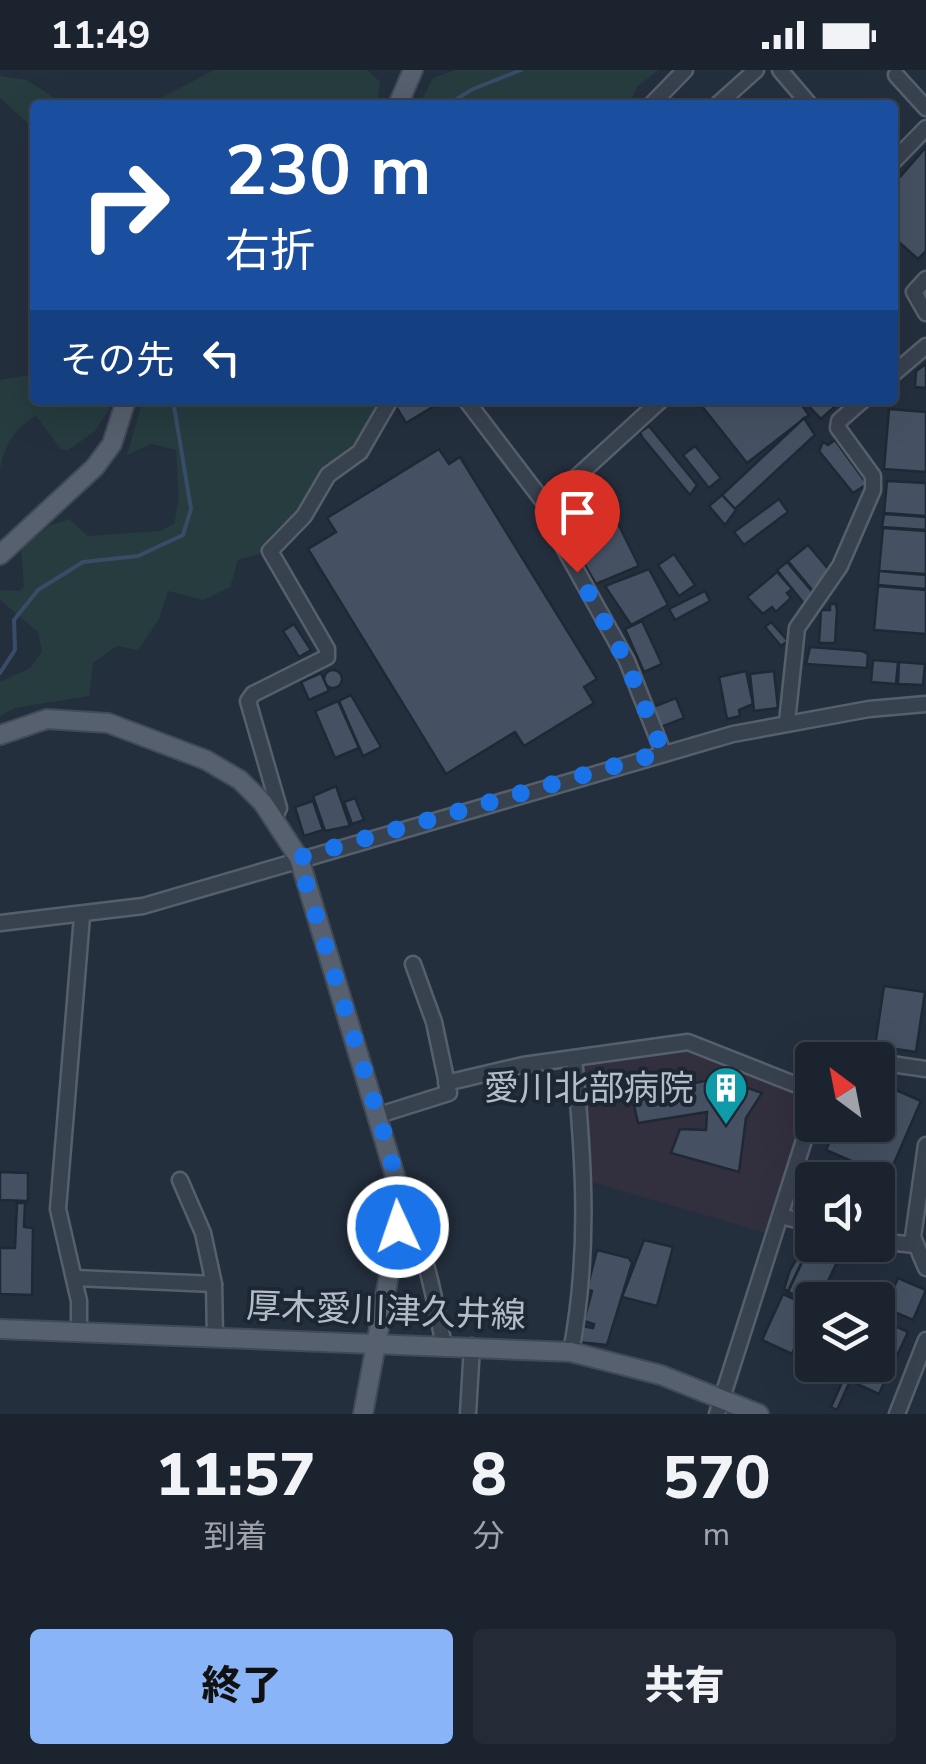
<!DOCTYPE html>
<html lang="ja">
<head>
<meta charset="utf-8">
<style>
	body { margin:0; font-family:"Nunito Sans","Noto Sans JP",sans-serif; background:#242b36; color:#f1f3f6; height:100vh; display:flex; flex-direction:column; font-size:38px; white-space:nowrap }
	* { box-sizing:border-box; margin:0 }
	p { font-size:32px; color:#a0a4aa }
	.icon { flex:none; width:55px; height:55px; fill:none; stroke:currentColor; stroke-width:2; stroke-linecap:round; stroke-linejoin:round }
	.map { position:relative; height:1344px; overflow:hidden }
	.side { display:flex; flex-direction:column; background:#1b232e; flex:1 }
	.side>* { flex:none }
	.banner { position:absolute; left:30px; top:30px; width:868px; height:305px; border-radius:10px; box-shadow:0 10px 40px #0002,0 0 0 2px #39404a; background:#1a4fa0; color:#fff; overflow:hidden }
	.needle { width:65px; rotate:328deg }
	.controls { position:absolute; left:795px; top:972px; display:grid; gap:20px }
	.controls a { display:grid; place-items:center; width:100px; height:100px; border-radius:10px; background:#1b232e; box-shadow:0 10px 40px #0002,0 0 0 2px #39404a; font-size:50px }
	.pin { position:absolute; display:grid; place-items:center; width:85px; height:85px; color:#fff; margin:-102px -42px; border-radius:50% 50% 50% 0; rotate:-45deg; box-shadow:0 0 10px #0007 }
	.pin .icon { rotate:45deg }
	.me { position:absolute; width:110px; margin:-55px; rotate:357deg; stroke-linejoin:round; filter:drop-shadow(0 0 8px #0008) }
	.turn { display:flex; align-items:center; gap:35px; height:210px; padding:0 30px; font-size:45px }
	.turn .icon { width:130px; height:130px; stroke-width:2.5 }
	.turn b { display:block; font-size:70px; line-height:85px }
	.then { display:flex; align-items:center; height:95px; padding:0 30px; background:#0003; gap:20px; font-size:38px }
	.eta { display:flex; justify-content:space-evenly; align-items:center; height:170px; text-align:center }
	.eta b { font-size:60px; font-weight:800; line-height:70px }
	.action { display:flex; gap:20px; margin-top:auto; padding:20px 30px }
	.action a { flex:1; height:115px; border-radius:10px; background:#8ab4f8; color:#111; font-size:40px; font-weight:800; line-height:115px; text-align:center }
	.action a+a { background:#242b36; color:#f1f3f6 }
	.status { display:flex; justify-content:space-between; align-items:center; height:70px; padding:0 50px; background:#1b232e; direction:ltr }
	.status svg { height:28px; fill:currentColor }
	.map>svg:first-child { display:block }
</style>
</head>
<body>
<div class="status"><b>11:49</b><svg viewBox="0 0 49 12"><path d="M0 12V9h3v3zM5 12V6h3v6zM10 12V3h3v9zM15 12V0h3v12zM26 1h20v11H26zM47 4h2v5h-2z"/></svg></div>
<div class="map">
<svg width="926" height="1344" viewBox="0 0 926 1344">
	<rect width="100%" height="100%" fill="#242f3e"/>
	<path fill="#32303f" d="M 687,975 L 811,1028 L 769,1164 L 589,1111 L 579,994 L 584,989 Z"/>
	<g fill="#263c3f">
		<path d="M 214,0 L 367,0 L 380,12 L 377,35 L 135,35 L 155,31 Z"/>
		<path d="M 455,0 L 659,0 L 638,16 L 629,35 L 419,35 L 433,8 Z"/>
		<path d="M 0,6 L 27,10 L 65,35 L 35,35 L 35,60 L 0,28 Z"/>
		<path d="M 35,304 L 35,330 L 115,330 L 95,361 L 67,381 L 61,379 L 36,346 C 16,356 3,378 0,400 L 0,310 Z"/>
		<path d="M 143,330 L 381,330 L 354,377 L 318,406 L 299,440 L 269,468 L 259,484 L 238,490 L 230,517 L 203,530 L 168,521 L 159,549 L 138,580 L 117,576 L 93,593 L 89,626 L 15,638 L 0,646 L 0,612 L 30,598 L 42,582 L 38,562 L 0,530 L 0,520 L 20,521 L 24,517 L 21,480 L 49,456 L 69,449 L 88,466 L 160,461 L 174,454 L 179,429 L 176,380 L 151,374 L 127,385 Z"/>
	</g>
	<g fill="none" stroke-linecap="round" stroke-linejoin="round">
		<g stroke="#394c67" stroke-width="4">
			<path d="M 447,35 L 473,19 L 521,0"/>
			<path d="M 0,603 L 15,580 L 14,550 L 38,520 L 83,492 L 138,486 L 183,465 L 191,439 L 173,330"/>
		</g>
	</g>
	<g fill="#455162" stroke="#1f2835" stroke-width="2.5">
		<path d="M 926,77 L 926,181 L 918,189 L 892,166 L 892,116 Z"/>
		<path d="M 926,294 L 926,318 L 915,317 L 916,301 Z"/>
		<path d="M 404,330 L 444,330 L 406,353 L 395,335 Z"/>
		<path d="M 697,330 L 798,330 L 809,345 L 747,393 Z"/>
		<path d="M 803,330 L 842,330 L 821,349 Z"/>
		<path d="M 889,339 L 926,342 L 926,402 L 884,399 Z"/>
		<path d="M 804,348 L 815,365 L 735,439 L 722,425 Z"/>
		<path d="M 649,356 L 697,415 L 690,425 L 642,367 L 640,362 Z"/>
		<path d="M 835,370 L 867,414 L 853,423 L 819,381 L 823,372 L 828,375 Z"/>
		<path d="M 695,376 L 721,408 L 709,418 L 683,385 Z"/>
		<path d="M 439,379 L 449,394 L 460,387 L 597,609 L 584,617 L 594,633 L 524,676 L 515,662 L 446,704 L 308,479 L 336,462 L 327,448 Z"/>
		<path d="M 887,411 L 926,413 L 926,446 L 884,443 Z"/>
		<path d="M 722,425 L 736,440 L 725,455 L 709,436 Z"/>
		<path d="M 779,429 L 788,442 L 744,475 L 734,462 Z"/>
		<path d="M 609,435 L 639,496 L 596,514 L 566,462 Z"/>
		<path d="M 884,444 L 926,447 L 926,460 L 882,457 Z"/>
		<path d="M 883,458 L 926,461 L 926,504 L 879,501 Z"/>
		<path d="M 808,475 L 830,501 L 813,521 L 788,491 Z"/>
		<path d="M 674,484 L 695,515 L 679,526 L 658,495 Z"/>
		<path d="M 787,492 L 815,525 L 806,536 L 777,500 Z"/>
		<path d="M 649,499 L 668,535 L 631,555 L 605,516 Z"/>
		<path d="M 879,501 L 926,505 L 926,519 L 878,515 Z"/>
		<path d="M 777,502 L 792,519 L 787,523 L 791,528 L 776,542 L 772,537 L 763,544 L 747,527 Z"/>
		<path d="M 878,516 L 926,520 L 926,564 L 874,560 Z"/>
		<path d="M 705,521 L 710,531 L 675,550 L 669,539 Z"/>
		<path d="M 830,534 L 836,534 L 837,541 L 835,573 L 819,573 L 821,540 L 830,540 Z"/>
		<path d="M 642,551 L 662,594 L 644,602 L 625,559 Z"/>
		<path d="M 771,552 L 788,571 L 781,576 L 765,557 Z"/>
		<path d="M 294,554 L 311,580 L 299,587 L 283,561 Z"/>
		<path d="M 810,577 L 862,581 L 868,584 L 867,598 L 806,594 Z"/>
		<path d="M 873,590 L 898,592 L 896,614 L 871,612 Z"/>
		<path d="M 899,592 L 925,594 L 923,615 L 898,614 Z"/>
		<circle cx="333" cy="609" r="9"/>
		<path d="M 746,601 L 753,634 L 739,640 L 740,646 L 727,649 L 719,607 Z"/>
		<path d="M 774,601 L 778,638 L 754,641 L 750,604 Z"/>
		<path d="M 321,603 L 329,621 L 309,630 L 301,612 Z"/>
		<path d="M 351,625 L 381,677 L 363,686 L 339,631 Z"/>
		<path d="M 676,628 L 684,648 L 661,657 L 653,637 Z"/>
		<path d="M 338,631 L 359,678 L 335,688 L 315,641 Z"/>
		<path d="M 336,716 L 350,756 L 325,761 L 313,726 Z"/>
		<path d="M 355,728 L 364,750 L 352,754 L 344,732 Z"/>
		<path d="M 313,731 L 323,760 L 304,766 L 295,737 Z"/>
		<path d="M 884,916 L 925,922 L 916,982 L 875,976 Z"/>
		<path d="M 719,1008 L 762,1023 L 746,1048 L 739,1102 L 671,1083 L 680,1059 L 706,1060 L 707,1042 L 638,1053 L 632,1026 Z"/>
		<path d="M 878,1012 L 921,1031 L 888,1107 L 826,1080 L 837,1055 L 878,1055 Z"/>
		<path d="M 0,1102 L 28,1103 L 28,1131 L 0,1130 Z"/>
		<path d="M 17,1133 L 25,1133 L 24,1157 L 33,1158 L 32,1225 L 0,1224 L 0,1178 L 15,1178 Z"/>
		<path d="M 644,1170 L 673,1177 L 657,1236 L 622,1227 Z"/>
		<path d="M 805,1175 L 809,1177 L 788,1221 L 784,1219 L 790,1200 Z"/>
		<path d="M 810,1175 L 839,1188 L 819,1230 L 812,1233 L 788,1222 Z"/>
		<path d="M 597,1180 L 629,1188 L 632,1193 L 607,1275 L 578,1272 L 582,1256 L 593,1258 L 594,1254 L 584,1251 L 592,1221 L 587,1219 Z"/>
		<path d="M 898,1208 L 926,1220 L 913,1250 L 885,1238 Z"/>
		<path d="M 783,1224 L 812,1237 L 792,1284 L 762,1270 Z"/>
		<path d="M 878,1248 L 908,1262 L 895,1290 L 878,1282 Z"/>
		<path d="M 807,1259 L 812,1262 L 812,1294 L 795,1286 Z"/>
		<path d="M 878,1291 L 891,1297 L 879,1324 L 815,1295 L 878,1295 Z"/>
		<path d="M 844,1308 L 850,1311 L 837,1340 L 831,1337 Z"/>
	</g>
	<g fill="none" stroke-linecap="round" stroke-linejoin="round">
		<g stroke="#565f6c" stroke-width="19">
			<g id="minor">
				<path d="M 780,0 L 810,35"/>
				<path d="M 896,5 L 926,38"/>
				<path d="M 651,35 L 685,0"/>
				<path d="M 717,35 L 756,0"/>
				<path d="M 892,93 L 926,58"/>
				<path d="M 926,209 L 914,222 L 926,243"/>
				<path d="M 892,305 L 926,276"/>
				<path d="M 466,330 L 546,435"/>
				<path d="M 661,330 L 546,435 L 544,442 L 627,591 L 663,682"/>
				<path d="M 787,652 L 797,558 L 840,496 L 873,420 L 873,406 L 838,358 L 839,351 L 863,330"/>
				<path d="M 275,747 L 279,738 L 248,631 L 253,624 L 327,587 L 327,579 L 270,481 L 304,446 L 328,405 L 360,382 L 390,330"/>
				<path d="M 0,853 L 143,836 L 733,664 L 869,639 L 926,634"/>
				<path d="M 846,990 L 861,990"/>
				<path d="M 878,992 L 926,999"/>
				<path d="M 446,1013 L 523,995 L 688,972 L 812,1021"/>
				<path d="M 379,1045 L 449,1023 L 434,952 L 413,894"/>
				<path d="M 926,1075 L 913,1167 L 926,1198"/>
				<path d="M 398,1133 C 426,1171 434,1229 444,1275"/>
				<path d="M 781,1146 L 812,1154"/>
				<path d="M 878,1171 L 915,1175"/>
				<path d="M 75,1208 L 214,1214 L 203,1163 L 180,1110"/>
				<path d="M 214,1214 L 215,1267"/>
				<path d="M 79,1262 L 79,1231 L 58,1139 L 82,846"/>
				<path d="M 571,1282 C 590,1183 584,1088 574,988"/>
				<path d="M 468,1344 L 472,1276"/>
				<path d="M 717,1344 L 812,1045"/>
				<path d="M 897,1344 L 926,1270"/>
			</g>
		</g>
		<g stroke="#414a57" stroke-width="22">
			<g id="major">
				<path d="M 398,35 L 413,0"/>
				<path d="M 0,485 L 95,397 L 112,374 L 126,330"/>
				<path d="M 0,665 L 47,649 L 108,653 L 206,690 L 240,710 L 263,733 L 299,788 L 396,1109 L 398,1157 L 363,1344"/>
				<path d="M 0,1259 L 571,1282 L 661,1305 L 759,1344"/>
			</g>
		</g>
		<use href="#minor" stroke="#38414e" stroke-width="14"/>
		<use href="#major" stroke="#56606e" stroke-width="18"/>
	</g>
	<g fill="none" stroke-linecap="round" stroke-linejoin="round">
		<path stroke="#1a73e8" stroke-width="18" stroke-dasharray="0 32.4" d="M 398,1157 L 396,1109 L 388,1077 L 298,788 L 663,682 L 626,591 L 577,502"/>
	</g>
	<defs>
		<g id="building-pin" transform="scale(2.25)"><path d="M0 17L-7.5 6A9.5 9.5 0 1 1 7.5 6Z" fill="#0f9aa8" stroke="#1d2633"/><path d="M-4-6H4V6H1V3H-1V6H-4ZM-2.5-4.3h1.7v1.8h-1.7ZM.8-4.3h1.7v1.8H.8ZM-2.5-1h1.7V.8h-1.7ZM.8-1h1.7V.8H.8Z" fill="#fff"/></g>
	</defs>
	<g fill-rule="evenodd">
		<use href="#building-pin" x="726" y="1018"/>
	</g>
	<g text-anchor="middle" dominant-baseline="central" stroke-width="8" stroke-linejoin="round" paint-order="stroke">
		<g font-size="35" fill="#b4bcc9" stroke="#1d2633" text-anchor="end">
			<text x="694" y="1018">愛川北部病院</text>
		</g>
		<g font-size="35" fill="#b4bcc9" stroke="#1d2633">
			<text transform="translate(386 1241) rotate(2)">厚木愛川津久井線</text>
		</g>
	</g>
</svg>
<div class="controls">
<a><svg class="needle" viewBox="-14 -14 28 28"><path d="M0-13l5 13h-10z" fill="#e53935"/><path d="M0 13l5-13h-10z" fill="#a0a4aa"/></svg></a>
<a><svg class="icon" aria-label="sound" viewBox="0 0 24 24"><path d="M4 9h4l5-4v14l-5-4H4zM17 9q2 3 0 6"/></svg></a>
<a><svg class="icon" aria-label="layers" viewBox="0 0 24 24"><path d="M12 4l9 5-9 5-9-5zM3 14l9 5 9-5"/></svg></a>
</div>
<div class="pin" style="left:577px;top:502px;background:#d93025"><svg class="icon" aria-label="arrive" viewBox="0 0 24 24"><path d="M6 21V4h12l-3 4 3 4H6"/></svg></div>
<svg class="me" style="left:398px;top:1157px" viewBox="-20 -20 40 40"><circle r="17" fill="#1a73e8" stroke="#fff" stroke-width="3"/><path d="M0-11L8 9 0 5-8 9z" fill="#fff"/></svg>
<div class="banner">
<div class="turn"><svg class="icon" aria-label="right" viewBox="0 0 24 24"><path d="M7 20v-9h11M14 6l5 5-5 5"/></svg><div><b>230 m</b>右折</div></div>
<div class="then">その先<svg class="icon" aria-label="left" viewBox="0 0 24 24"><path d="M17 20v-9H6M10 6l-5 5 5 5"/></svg></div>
</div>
</div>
<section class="side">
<div class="eta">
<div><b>11:57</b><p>到着</p></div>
<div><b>8</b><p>分</p></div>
<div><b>570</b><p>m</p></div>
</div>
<div class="action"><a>終了</a><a>共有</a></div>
</section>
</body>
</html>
